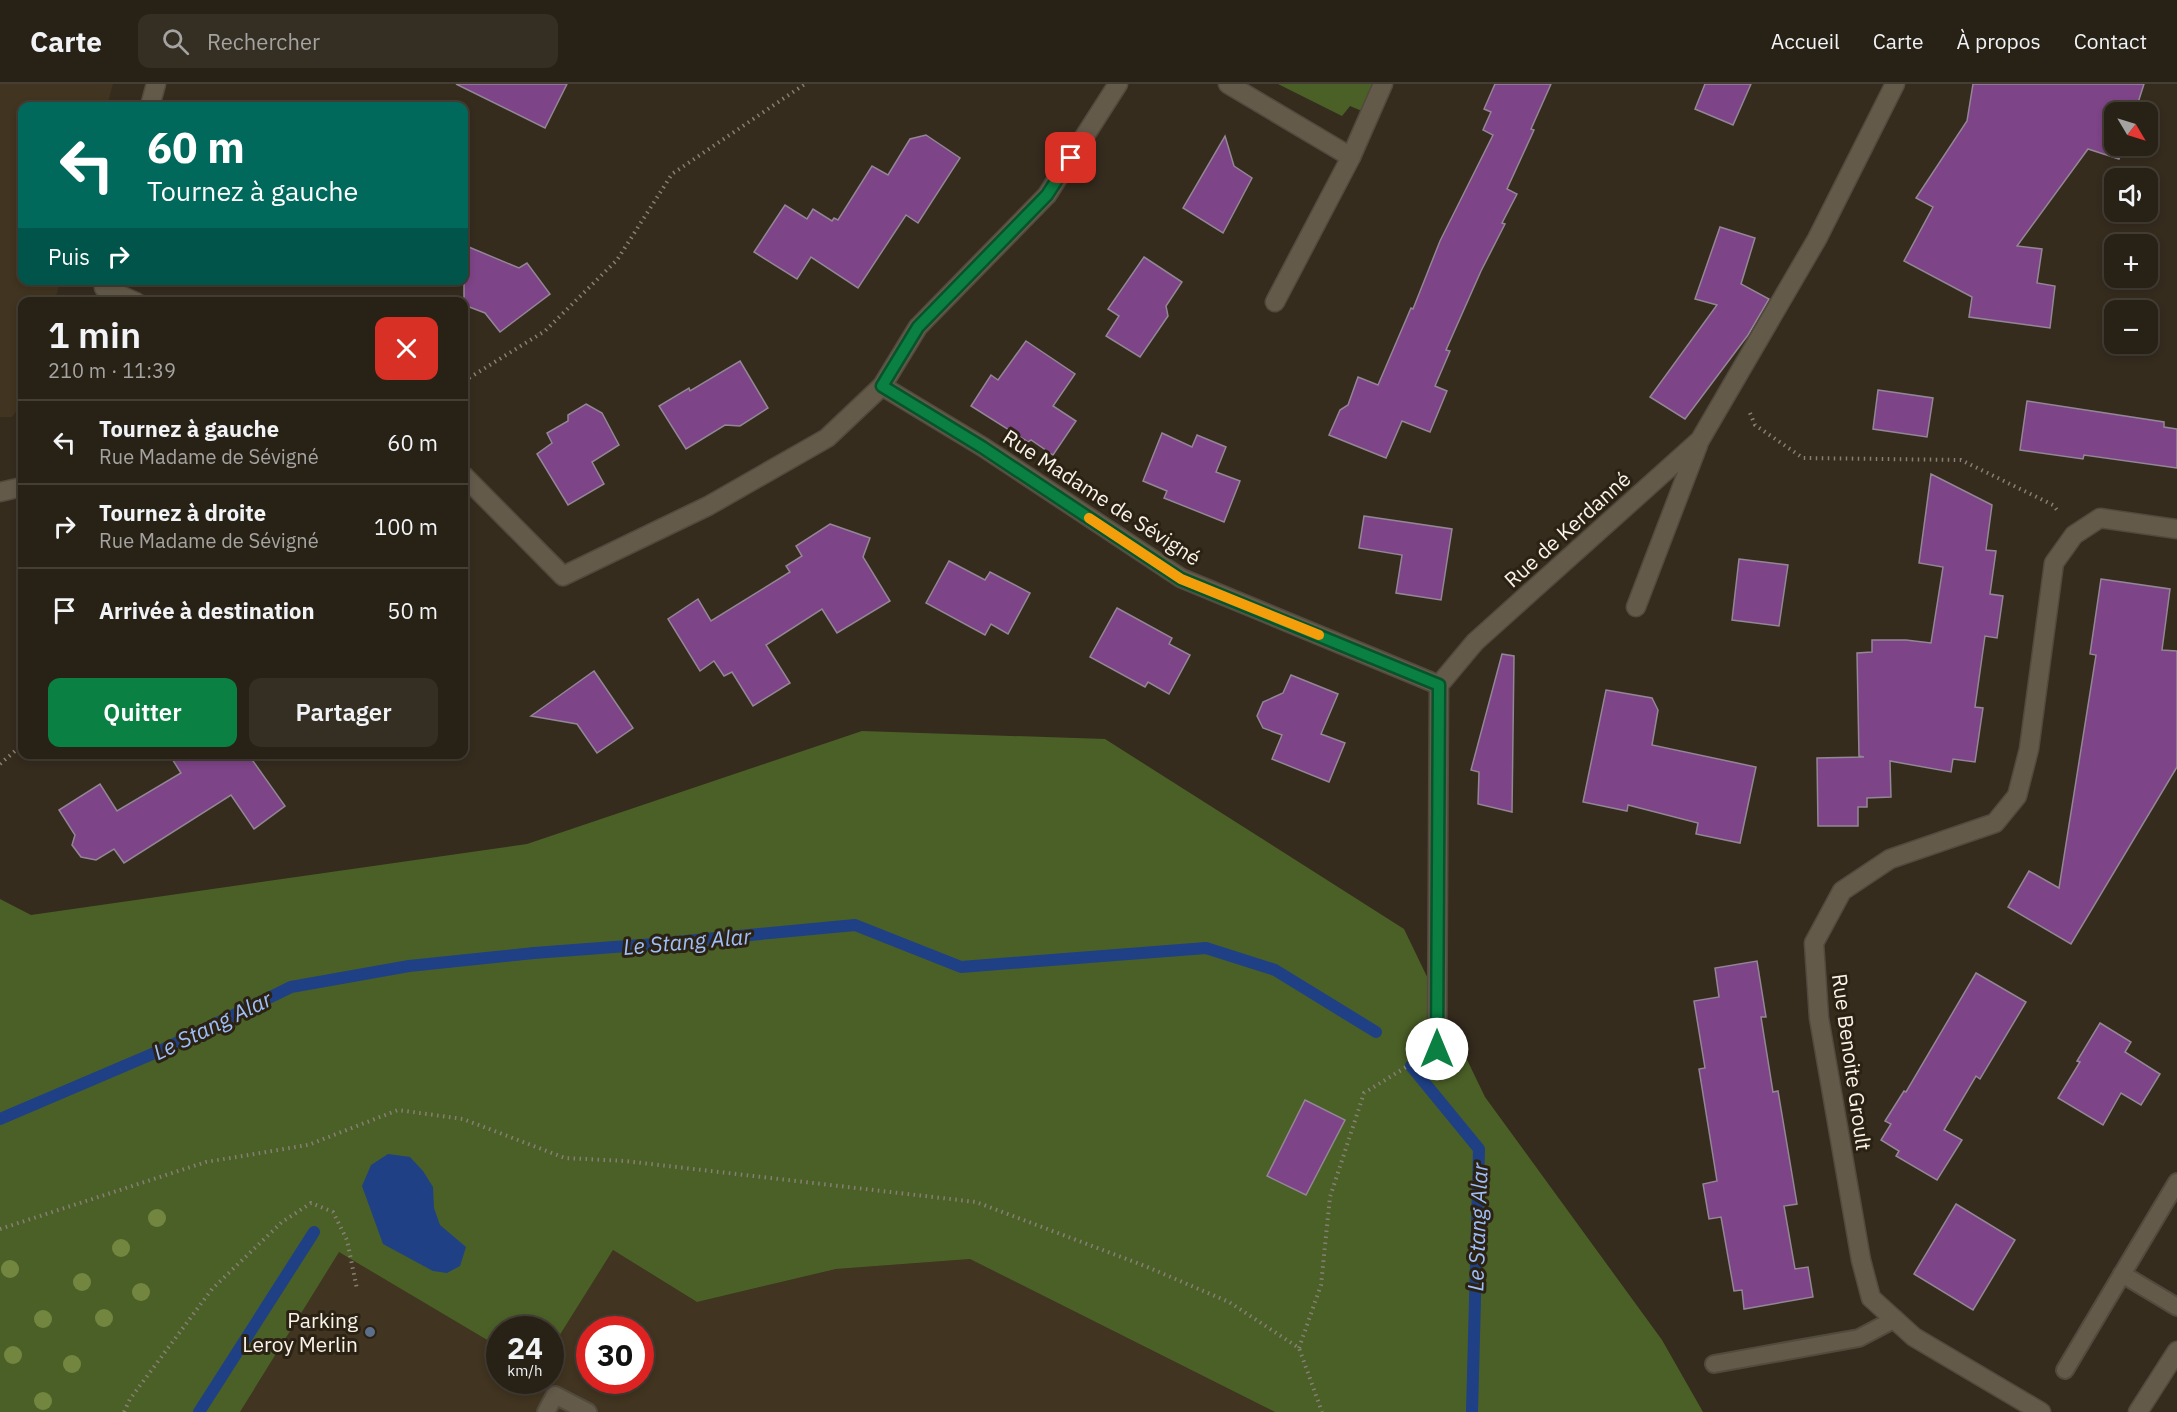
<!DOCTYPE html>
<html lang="fr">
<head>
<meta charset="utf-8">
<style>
	body { margin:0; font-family:"IBM Plex Sans",sans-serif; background:#342e23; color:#f1f3f6; height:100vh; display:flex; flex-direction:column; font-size:22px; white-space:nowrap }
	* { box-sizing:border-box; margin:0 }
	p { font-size:20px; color:#a5a3a1 }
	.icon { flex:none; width:33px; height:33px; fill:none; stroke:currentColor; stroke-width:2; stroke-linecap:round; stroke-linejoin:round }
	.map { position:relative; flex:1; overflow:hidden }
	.panel { position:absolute; left:18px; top:213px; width:450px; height:462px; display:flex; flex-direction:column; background:#282116; border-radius:12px; box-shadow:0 3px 9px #0003,0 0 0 2px #443e35 }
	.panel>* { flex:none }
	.guide { position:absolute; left:18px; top:18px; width:450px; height:183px; border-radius:12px; box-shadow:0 3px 9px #0003,0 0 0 2px #443e35; background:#00695c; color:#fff; overflow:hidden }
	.needle { width:39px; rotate:128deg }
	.fabs { position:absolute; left:2104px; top:18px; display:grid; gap:12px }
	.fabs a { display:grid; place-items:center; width:54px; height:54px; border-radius:12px; background:#282116; box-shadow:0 3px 9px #0003,0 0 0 2px #443e35; font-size:30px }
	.speed { position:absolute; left:486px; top:1232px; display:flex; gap:12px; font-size:30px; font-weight:700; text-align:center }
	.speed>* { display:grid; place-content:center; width:78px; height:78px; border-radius:50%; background:#282116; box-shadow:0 3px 9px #0003,0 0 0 2px #443e35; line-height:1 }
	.speed small { font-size:15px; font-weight:400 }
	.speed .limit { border:9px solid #d22; background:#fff; color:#111 }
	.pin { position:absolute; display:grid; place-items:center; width:51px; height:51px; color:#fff; margin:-26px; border-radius:12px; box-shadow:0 3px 9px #0006 }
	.me { position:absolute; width:66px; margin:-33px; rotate:0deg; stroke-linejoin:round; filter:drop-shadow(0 0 4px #0008) }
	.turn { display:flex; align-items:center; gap:21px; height:126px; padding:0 30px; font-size:27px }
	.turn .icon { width:78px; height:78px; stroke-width:2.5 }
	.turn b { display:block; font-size:42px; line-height:51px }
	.then { display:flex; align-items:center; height:57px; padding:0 30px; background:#0003; gap:12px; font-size:22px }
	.round { display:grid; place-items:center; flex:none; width:63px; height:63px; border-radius:12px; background:#342e23 }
	.summary { display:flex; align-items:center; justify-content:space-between; height:102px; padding:0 30px }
	h1 { font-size:36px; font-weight:600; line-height:45px }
	.primary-button { display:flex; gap:12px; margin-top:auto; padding:12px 30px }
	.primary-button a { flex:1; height:69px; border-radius:12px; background:#0b8043; color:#fff; font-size:24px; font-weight:600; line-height:69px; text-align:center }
	.primary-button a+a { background:#342e23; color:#f1f3f6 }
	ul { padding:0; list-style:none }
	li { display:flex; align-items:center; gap:18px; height:84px; padding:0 30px; border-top:2px solid #443e35 }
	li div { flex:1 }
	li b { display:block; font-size:22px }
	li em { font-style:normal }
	header { display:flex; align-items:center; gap:36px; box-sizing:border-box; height:84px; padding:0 30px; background:#282116; border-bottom:2px solid #443e35 }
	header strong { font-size:28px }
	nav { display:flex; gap:33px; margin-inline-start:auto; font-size:21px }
	.search { width:420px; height:54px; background:#342e23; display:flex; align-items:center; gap:15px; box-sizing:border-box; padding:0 21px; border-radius:12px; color:#a5a3a1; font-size:22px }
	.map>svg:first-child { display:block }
</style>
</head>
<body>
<header>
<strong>Carte</strong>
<div class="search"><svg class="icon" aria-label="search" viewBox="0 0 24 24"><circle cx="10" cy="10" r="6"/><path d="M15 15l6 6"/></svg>Rechercher</div>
<nav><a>Accueil</a><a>Carte</a><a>À propos</a><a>Contact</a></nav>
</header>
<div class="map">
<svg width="2177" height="1328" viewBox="0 0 2177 1328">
	<rect width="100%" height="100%" fill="#352c1e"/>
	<g fill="#413420" fill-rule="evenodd">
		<path d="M 0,0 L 113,0 L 107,22 L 22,22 L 22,196 L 60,197 L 55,217 L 22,218 L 22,320 L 12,333 L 0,333 Z"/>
		<path d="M 613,1166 L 697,1218 L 836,1185 L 970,1175 L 1275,1328 L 240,1328 L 339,1167 L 499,1263 L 500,1296 L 550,1296 L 551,1265 ZM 590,1245 L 640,1245 L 640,1296 L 590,1296 Z"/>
	</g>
	<g fill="#4b6027">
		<path d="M 1278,0 L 1373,0 L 1362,27 L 1350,22 L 1342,32 Z"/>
		<path d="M 862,647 L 1105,655 L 1404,845 L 1485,1013 L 1662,1256 L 1703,1328 L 1275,1328 L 970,1175 L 836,1185 L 697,1218 L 613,1166 L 551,1265 L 550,1245 L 500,1245 L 499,1263 L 339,1168 L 240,1328 L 0,1328 L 0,815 L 31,831 L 527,760 Z"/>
	</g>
	<path fill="#1f4085" d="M 388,1070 L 410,1073 L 423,1087 L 433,1103 L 434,1124 L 440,1141 L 466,1163 L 460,1182 L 447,1189 L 433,1187 L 383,1160 L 362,1102 L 371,1081 Z"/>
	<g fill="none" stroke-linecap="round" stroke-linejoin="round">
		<g stroke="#1f4085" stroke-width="12">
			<path d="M 1411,982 L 1479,1065 L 1472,1328"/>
			<path d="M 0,1035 L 164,965 L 291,903 L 409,882 L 534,869 L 654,860 L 855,841 L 961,883 L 1206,864 L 1275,886 L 1376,948"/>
			<path d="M 199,1328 L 314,1148"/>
		</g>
	</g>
	<g fill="#7d4487" stroke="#938695" stroke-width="1.5">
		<path d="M 456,0 L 567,0 L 545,44 Z"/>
		<path d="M 1495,0 L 1551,0 L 1531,45 L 1534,46 L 1507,105 L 1517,110 L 1502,139 L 1505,140 L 1481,187 L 1446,266 L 1450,267 L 1435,302 L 1447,307 L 1430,348 L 1402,337 L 1386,374 L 1329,351 L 1340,326 L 1348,321 L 1358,293 L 1378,301 L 1411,224 L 1413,225 L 1440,157 L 1493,51 L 1483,46 L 1491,28 L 1484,25 Z"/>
		<path d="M 1705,0 L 1751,0 L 1733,41 L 1695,25 Z"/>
		<path d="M 1973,0 L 2144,0 L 2135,28 L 2115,28 L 2115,62 L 2124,62 L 2119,75 L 2088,65 L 2017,162 L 2042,165 L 2037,199 L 2055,202 L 2050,244 L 1969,233 L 1972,213 L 1904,177 L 1933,123 L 1916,114 L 1967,37 Z"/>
		<path d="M 926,51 L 960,74 L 918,139 L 906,131 L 858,204 L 811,173 L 797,195 L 754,168 L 785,121 L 807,135 L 813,125 L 832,137 L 834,134 L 838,136 L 872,82 L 888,91 L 910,55 Z"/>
		<path d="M 1225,52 L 1234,82 L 1252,94 L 1223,149 L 1183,124 Z"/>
		<path d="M 1720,143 L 1755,154 L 1741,200 L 1769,215 L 1748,251 L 1685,335 L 1650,313 L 1717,221 L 1695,215 Z"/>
		<path d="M 464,161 L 519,184 L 527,179 L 550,210 L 500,248 L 485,229 L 464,221 Z"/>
		<path d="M 1144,173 L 1182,198 L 1166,222 L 1168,232 L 1140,273 L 1106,252 L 1119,232 L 1108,225 Z"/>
		<path d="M 1026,257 L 1075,290 L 1053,322 L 1076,337 L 1053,371 L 1031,356 L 1028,358 L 971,322 L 991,291 L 998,296 Z"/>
		<path d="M 740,277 L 768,324 L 740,342 L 725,341 L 686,365 L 659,322 L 689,304 L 690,307 Z"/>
		<path d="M 1878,306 L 1933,314 L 1927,353 L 1873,345 Z"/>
		<path d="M 2027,317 L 2164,338 L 2164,343 L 2177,345 L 2177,384 L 2084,371 L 2083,375 L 2020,366 Z"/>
		<path d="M 586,320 L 602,329 L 619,361 L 592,378 L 604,400 L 568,421 L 537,370 L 552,359 L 547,349 L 568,337 L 568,331 Z"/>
		<path d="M 1162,349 L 1192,363 L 1197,351 L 1226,363 L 1216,388 L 1240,397 L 1224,438 L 1164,414 L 1167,407 L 1143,397 Z"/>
		<path d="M 1931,390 L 1992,421 L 1986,466 L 1996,467 L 1990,510 L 2003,512 L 1997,554 L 1985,552 L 1975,623 L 1983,624 L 1975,678 L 1953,675 L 1951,688 L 1890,677 L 1891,713 L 1867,714 L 1867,723 L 1858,723 L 1858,742 L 1818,742 L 1817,674 L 1864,673 L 1859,672 L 1857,569 L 1872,568 L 1872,556 L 1906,556 L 1931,559 L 1943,483 L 1919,479 Z"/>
		<path d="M 1364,432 L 1452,445 L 1441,516 L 1396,509 L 1402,471 L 1359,464 Z"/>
		<path d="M 830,440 L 870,454 L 863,473 L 890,517 L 837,549 L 822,525 L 766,561 L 790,599 L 753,622 L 732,588 L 724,592 L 714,577 L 700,587 L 668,535 L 698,515 L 711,537 L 790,488 L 786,482 L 802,472 L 796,462 Z"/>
		<path d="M 1739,475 L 1788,481 L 1779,542 L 1732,536 Z"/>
		<path d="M 949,477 L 985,496 L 990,488 L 1030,509 L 1008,550 L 991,540 L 985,551 L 926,519 Z"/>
		<path d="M 2101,495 L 2170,505 L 2162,566 L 2177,567 L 2177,683 L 2071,860 L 2008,823 L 2029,787 L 2059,804 L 2096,571 L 2090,570 Z"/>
		<path d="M 1117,524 L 1172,554 L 1169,560 L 1190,571 L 1169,610 L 1148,598 L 1145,603 L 1090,573 Z"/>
		<path d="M 1502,570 L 1514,572 L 1512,728 L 1478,720 L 1479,688 L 1471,686 Z"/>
		<path d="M 594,587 L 633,644 L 597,669 L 577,640 L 531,632 Z"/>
		<path d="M 1291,591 L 1338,610 L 1321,650 L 1345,659 L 1329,698 L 1272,675 L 1282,651 L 1263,644 L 1257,632 L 1263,618 L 1283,609 Z"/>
		<path d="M 1606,606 L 1652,614 L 1658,626 L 1652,661 L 1756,683 L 1740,759 L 1696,750 L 1698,739 L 1628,721 L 1627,727 L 1583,718 Z"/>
		<path d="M 169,670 L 248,670 L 285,722 L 254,745 L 231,711 L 124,779 L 114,765 L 96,776 L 81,773 L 72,761 L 75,751 L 59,726 L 100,700 L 117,727 L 181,689 Z"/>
		<path d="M 1757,877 L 1766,933 L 1761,933 L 1773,1008 L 1778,1007 L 1797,1120 L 1784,1122 L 1795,1185 L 1808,1183 L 1813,1213 L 1744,1225 L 1742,1206 L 1734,1207 L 1721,1133 L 1709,1135 L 1703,1100 L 1717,1097 L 1699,985 L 1705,984 L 1694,917 L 1719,913 L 1715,884 Z"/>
		<path d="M 1976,889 L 2026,918 L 1980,995 L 1976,992 L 1944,1046 L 1962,1056 L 1937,1096 L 1896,1072 L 1899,1067 L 1881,1056 L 1891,1040 L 1885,1037 L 1904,1007 L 1906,1008 Z"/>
		<path d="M 2100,939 L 2131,958 L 2125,968 L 2160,990 L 2141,1021 L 2121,1009 L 2103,1041 L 2058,1014 L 2080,978 L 2077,977 Z"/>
		<path d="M 1305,1016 L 1345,1036 L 1306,1111 L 1267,1092 Z"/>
		<path d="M 1956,1120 L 2015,1156 L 1973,1226 L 1914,1190 Z"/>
	</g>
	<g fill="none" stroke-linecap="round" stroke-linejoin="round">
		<g stroke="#524a3d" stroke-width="20">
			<g id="lane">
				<path d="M 2122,1190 L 2177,1223"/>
				<path d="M 1714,1280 L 1859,1254 L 1895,1235"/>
				<path d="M 2065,1286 L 2177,1098"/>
				<path d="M 546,1328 L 555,1311 L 588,1328"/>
			</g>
		</g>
		<g stroke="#524a3d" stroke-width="21">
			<g id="street">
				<path d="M 1228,0 L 1351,73 L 1383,0"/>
				<path d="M 150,22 L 156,0"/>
				<path d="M 104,204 L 136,218"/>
				<path d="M 1275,218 L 1351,73"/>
				<path d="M 882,302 L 983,363 L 1181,494 L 1439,601"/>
				<path d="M 464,392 L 563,492 L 708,422 L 827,354 L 882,302 L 918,243 L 1047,111 L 1118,0"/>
				<path d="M 0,408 L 22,403"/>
				<path d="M 1636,523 L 1698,361"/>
				<path d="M 1437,965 L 1439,601 L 1475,558 L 1700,356 L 1817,155 L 1895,0"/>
				<path d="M 2041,1328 L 1914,1253 L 1871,1214 L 1861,1176 L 1819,934 L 1814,859 L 1842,807 L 1890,775 L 1995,739 L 2017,712 L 2029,665 L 2054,479 L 2074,451 L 2100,434 L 2177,445"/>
				<path d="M 2138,1328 L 2177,1267"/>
			</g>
		</g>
		<g stroke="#877f74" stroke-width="4" stroke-dasharray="1.5 4.5" stroke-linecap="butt">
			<path d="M 464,297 L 545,247 L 617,176 L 672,90 L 805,0"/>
			<path d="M 1750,329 L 1755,341 L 1803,374 L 1961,376 L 2053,421 L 2057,426"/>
			<path d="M 0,680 L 22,661"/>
			<path d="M 0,1145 L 206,1078 L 308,1061 L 398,1026 L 463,1035 L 565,1074 L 625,1077 L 976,1118 L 1145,1182 L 1229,1218 L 1299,1264 L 1322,1328"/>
			<path d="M 1299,1264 L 1321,1201 L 1330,1113 L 1364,1009 L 1411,980"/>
			<path d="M 124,1328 L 130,1315 L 212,1205 L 282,1138 L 311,1119 L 333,1128 L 347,1156 L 357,1205"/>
		</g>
		<use href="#lane" stroke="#645a4a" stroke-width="16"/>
		<use href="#street" stroke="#645a4a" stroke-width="18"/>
	</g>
	<g fill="#738640">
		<circle cx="157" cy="1134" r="9"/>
		<circle cx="121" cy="1164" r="9"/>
		<circle cx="10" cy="1185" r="9"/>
		<circle cx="82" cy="1198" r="9"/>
		<circle cx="141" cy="1208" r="9"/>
		<circle cx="104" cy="1234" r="9"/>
		<circle cx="43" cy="1235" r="9"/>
		<circle cx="13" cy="1271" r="9"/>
		<circle cx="72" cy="1280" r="9"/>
		<circle cx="43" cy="1317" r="9"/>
	</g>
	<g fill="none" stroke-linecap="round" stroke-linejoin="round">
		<g stroke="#07532c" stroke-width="15">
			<path id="route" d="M 1071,74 L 1047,111 L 918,243 L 882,302 L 982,363 L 1181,495 L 1439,601 L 1437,965"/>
		</g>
		<use href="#route" stroke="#0b8043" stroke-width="10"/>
		<path stroke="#f59e0b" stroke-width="10" d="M 1089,434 L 1181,495 L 1319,551"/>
	</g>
	<circle fill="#5c6f8a" stroke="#2b2214" stroke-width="2" cx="370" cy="1248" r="6"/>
	<g text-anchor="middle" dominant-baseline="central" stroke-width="6" stroke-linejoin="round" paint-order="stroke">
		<g font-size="21" fill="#f9f3ea" stroke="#2b2214">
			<text transform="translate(1102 413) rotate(33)">Rue Madame de Sévigné</text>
			<text transform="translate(1567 445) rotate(-42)">Rue de Kerdanné</text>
			<text transform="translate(1852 978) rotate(82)">Rue Benoite Groult</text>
		</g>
		<g font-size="21" fill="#f9f3ea" stroke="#2b2214" text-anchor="end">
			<text x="358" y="1236">Parking<tspan x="358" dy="24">Leroy Merlin</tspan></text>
		</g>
		<g font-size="22" font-style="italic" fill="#9fbffa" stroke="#2b2214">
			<text transform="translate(687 857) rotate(-5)">Le Stang Alar</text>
			<text transform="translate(212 941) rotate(-26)">Le Stang Alar</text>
			<text transform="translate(1477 1143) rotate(-88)">Le Stang Alar</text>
		</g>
	</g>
</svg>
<div class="fabs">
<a><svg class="needle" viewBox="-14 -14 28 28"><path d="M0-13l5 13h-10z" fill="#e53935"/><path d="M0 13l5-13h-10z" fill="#a5a3a1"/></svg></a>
<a><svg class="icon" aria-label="sound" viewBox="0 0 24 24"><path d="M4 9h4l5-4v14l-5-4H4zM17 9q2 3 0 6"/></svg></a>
<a>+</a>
<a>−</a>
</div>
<div class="speed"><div>24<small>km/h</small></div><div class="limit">30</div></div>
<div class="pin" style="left:1071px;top:74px;background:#d93025"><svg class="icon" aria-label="arrive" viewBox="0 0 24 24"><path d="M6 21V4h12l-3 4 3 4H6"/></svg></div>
<svg class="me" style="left:1437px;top:965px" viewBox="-20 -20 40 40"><circle r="19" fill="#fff"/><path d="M0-13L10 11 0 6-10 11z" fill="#0b8043"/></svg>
<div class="guide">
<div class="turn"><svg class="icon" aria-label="left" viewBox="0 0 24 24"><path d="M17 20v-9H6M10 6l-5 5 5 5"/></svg><div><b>60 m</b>Tournez à gauche</div></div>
<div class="then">Puis<svg class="icon" aria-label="right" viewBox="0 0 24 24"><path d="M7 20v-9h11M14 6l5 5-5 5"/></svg></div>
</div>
<section class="panel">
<div class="summary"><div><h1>1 min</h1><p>210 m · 11:39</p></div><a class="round" style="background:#d93025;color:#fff"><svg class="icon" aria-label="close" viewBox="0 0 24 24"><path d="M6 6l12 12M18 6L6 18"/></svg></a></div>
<ul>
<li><svg class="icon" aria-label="left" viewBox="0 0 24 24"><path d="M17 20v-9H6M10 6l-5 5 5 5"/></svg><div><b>Tournez à gauche</b><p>Rue Madame de Sévigné</p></div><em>60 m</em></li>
<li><svg class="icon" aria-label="right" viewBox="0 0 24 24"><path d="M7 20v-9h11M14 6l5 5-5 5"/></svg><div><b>Tournez à droite</b><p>Rue Madame de Sévigné</p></div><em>100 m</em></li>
<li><svg class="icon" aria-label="arrive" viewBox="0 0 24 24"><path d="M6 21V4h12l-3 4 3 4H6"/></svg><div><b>Arrivée à destination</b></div><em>50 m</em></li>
</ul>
<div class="primary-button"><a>Quitter</a><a>Partager</a></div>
</section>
</div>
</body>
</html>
